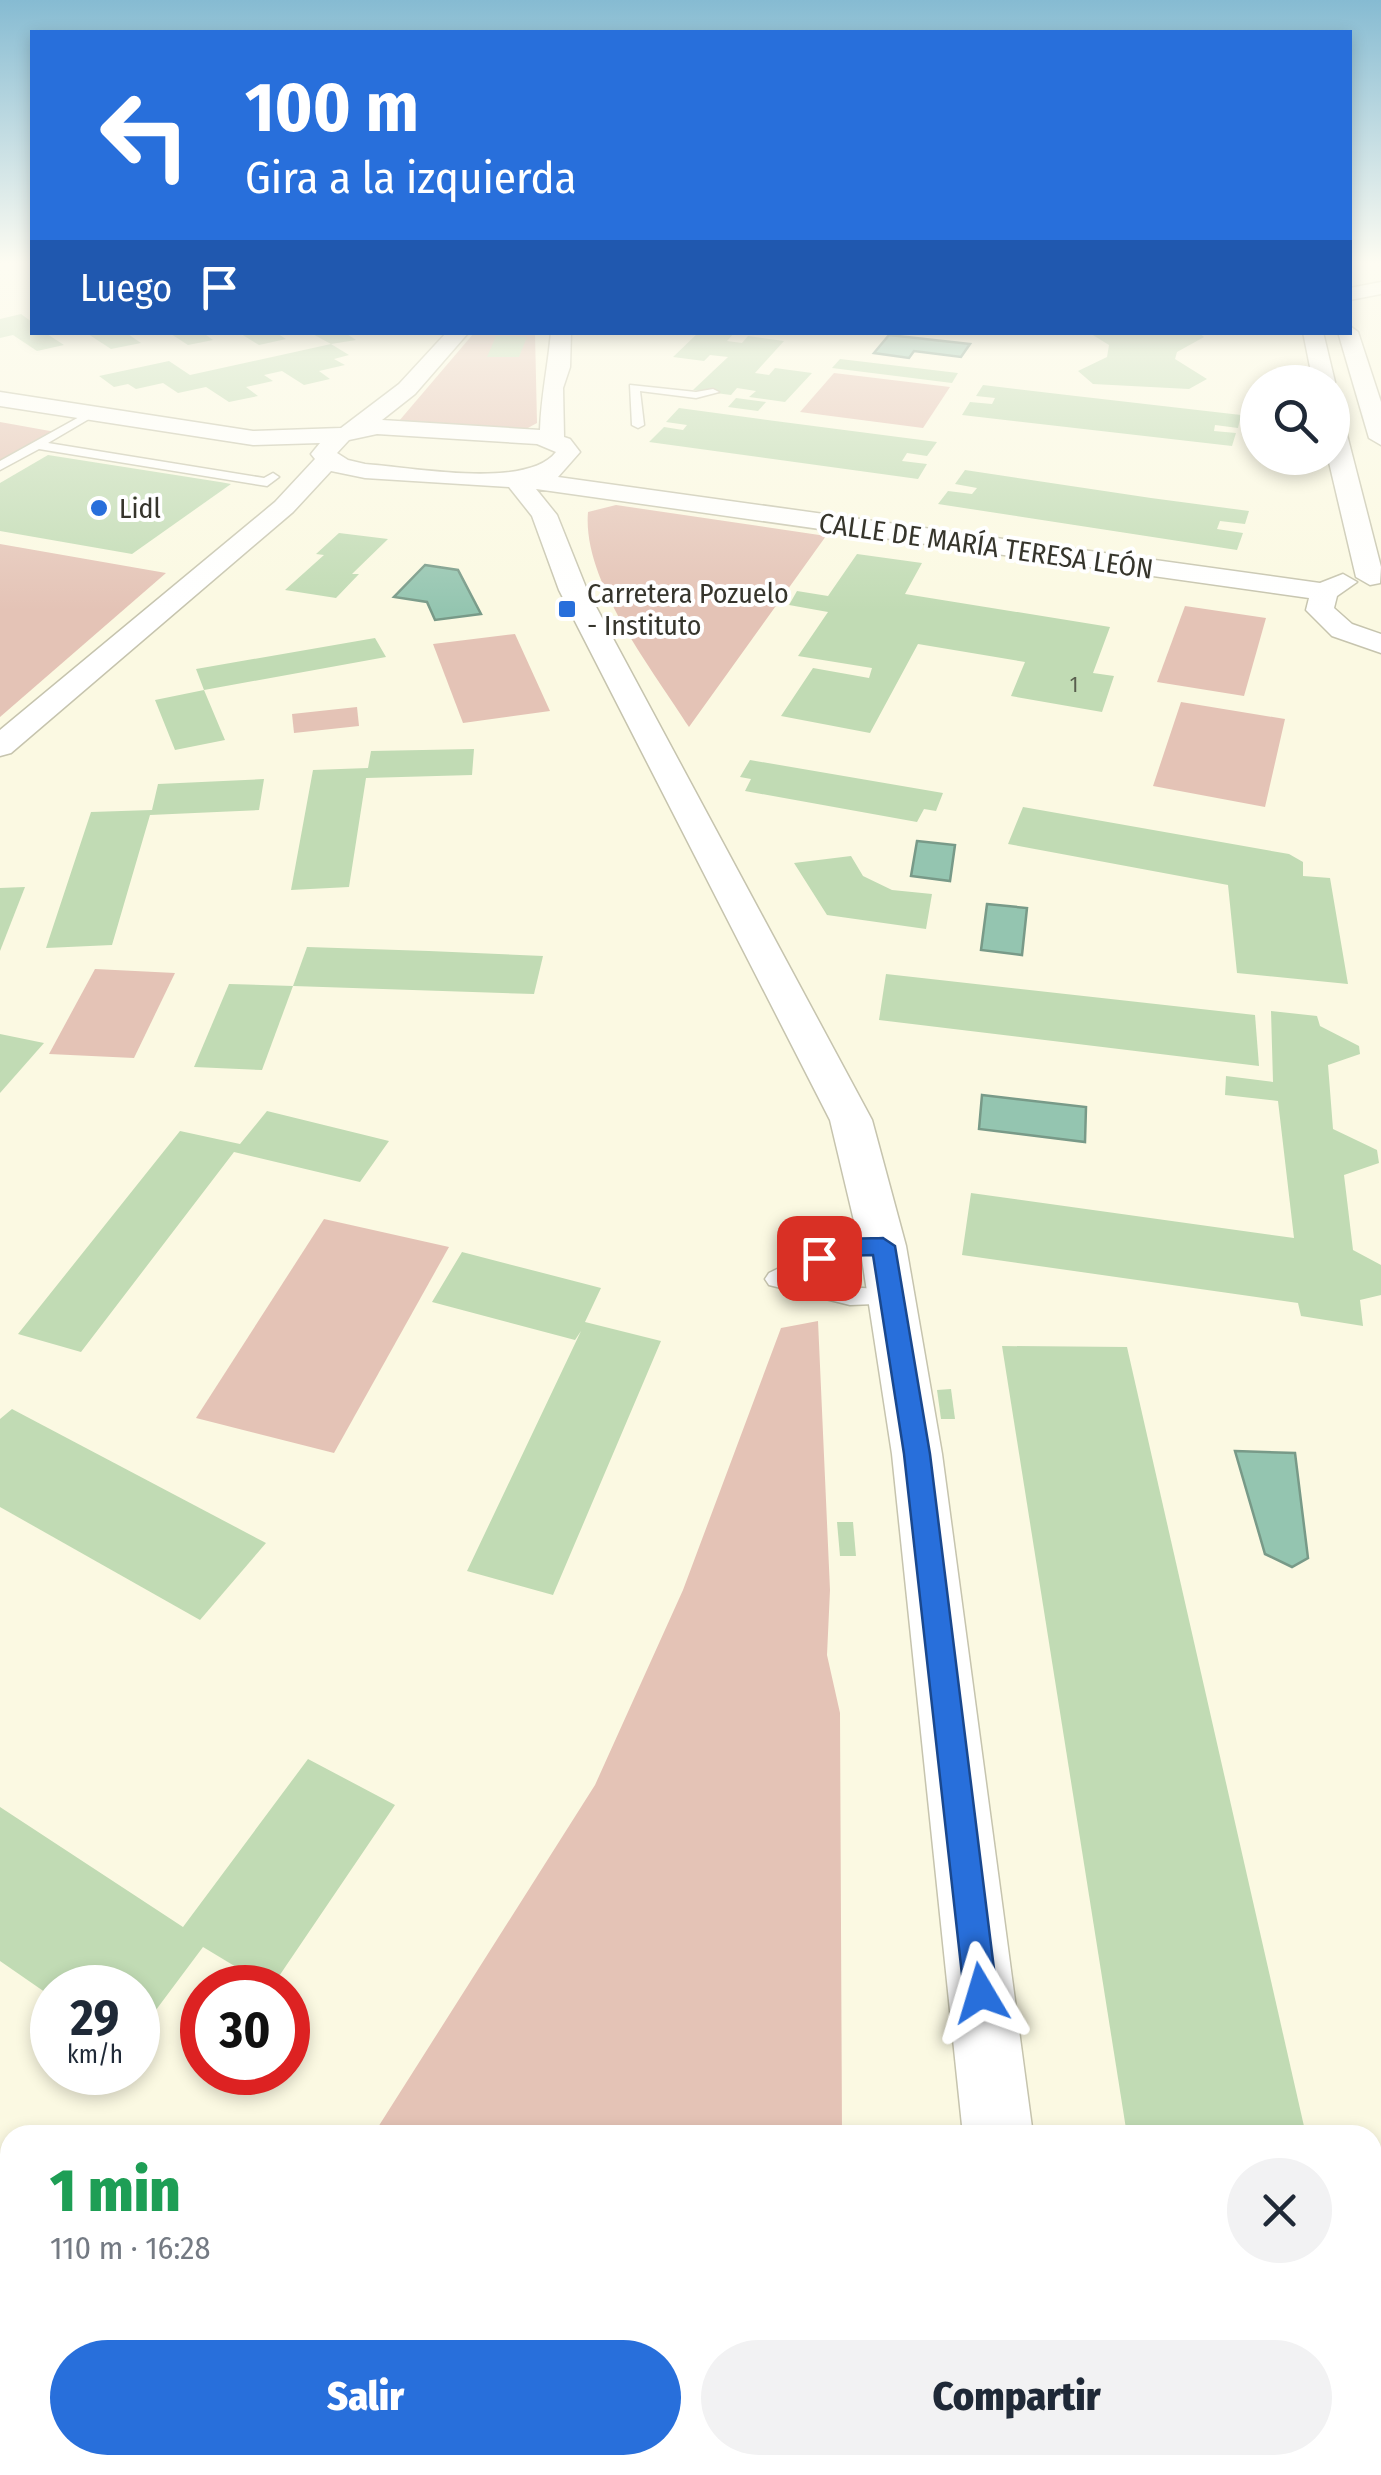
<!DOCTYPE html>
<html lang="es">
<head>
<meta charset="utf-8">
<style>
	body { margin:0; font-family:"Fira Sans Condensed",sans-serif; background:#f2f2f3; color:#1f2937; height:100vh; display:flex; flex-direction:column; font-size:38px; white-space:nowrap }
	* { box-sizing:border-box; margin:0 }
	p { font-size:32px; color:#747a83 }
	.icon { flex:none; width:55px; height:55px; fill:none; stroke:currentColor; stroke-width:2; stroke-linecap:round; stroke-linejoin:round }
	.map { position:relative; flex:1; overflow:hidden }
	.sheet { position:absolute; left:0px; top:2125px; width:1382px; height:350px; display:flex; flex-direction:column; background:#fff; border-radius:30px 30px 0 0; box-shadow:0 5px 15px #0003 }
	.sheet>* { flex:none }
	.hud { position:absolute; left:30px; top:30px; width:1322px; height:305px; border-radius:0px; box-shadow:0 5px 15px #0003; background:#286fdb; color:#fff; overflow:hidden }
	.buttons { position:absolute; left:1240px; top:365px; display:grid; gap:20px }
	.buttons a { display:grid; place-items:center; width:110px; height:110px; border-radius:50%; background:#fff; box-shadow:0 5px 15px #0003; font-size:50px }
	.speed { position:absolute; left:30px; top:1965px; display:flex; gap:20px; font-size:50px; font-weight:700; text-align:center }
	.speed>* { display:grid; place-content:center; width:130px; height:130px; border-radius:50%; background:#fff; box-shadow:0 5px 15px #0003; line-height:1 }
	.speed small { font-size:25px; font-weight:400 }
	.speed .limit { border:15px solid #d22; background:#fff; color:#111 }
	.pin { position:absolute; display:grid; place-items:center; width:85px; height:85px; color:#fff; margin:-42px; border-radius:20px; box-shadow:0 5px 15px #0006 }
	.me { position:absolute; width:110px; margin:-55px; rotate:353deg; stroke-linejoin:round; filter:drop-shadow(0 0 8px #0008) }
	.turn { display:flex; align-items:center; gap:35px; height:210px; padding:0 50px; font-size:45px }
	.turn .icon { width:130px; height:130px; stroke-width:2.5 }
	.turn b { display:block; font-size:70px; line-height:85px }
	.then { display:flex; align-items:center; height:95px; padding:0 50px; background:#0003; gap:20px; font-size:38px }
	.round { display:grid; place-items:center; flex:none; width:105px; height:105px; border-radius:52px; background:#f2f2f3 }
	.overview { display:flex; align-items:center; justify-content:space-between; height:170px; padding:0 50px }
	h1 { font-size:60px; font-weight:800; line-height:75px; color:#1e9e55 }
	.action { display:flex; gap:20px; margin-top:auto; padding:20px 50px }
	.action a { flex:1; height:115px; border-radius:60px; background:#286fdb; color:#fff; font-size:40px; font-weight:800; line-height:115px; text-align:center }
	.action a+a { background:#f2f2f3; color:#1f2937 }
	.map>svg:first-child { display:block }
</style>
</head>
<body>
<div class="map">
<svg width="1381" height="2475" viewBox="0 0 1381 2475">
	<rect width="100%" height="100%" fill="#fbf9e2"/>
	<g fill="#e4c3b6">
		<path d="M 474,333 L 535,333 L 537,423 L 526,429 L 399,421 Z"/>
		<path d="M 834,373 L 950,387 L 923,428 L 800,412 Z"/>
		<path d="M 0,422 L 50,431 L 55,432 L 0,463 Z"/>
		<path d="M 616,505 L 826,536 L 689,727 C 653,670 582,581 588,512 Z"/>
		<path d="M 0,544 L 166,573 L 0,717 Z"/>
		<path d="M 1185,606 L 1266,618 L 1244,696 L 1157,682 Z"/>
		<path d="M 515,634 L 550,711 L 463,723 L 433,644 Z"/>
		<path d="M 1181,702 L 1285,719 L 1265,807 L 1153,786 Z"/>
		<path d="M 357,707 L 359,726 L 294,733 L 292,714 Z"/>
		<path d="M 95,969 L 175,973 L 134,1058 L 49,1054 Z"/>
		<path d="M 324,1219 L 449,1247 L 334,1453 L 196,1418 Z"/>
		<path d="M 818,1321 L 830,1590 L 827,1655 L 840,1713 L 842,2135 L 373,2135 L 595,1785 L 683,1590 L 781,1328 Z"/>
		<path d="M 161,2465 L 835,2465 L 835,2475 L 155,2475 Z"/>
	</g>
	<g fill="#94c5b0" stroke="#789a88" stroke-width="2.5">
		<path d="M 889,335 L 970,344 L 961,357 L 914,351 L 909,358 L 874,353 Z"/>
		<path d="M 425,565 L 458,570 L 481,614 L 435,620 L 427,602 L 394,597 Z"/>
		<path d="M 917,841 L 955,845 L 950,881 L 911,876 Z"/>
		<path d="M 987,904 L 1027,908 L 1022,955 L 981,950 Z"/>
		<path d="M 982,1095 L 1086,1107 L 1085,1142 L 979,1129 Z"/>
		<path d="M 1235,1451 L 1295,1453 L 1308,1558 L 1292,1567 L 1265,1554 Z"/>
	</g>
	<g fill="#c1dbb4">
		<path d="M 21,314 L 32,322 L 32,332 L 44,332 L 64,345 L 37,351 L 13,335 L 0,338 L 0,319 Z"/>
		<path d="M 85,332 L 125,332 L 141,343 L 111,349 Z"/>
		<path d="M 168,332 L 202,332 L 213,340 L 188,345 Z"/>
		<path d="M 238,332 L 275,332 L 286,339 L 259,345 Z"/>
		<path d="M 309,332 L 344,332 L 356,340 L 331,344 Z"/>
		<path d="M 699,332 L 735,332 L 727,341 L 742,343 L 748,336 L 784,341 L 755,373 L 769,375 L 775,368 L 812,373 L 785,402 L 749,397 L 756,391 L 737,388 L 731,395 L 693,390 L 728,357 L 710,355 L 704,361 L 673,357 Z"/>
		<path d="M 1088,332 L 1198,332 L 1204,337 L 1177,352 L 1175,359 L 1207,379 L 1189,389 L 1093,384 L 1078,371 L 1107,357 L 1109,345 Z"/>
		<path d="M 496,336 L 510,336 L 527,337 L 519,357 L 487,357 Z"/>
		<path d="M 331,344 L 349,355 L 334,359 L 345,365 L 319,371 L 330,379 L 304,385 L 282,371 L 264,375 L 273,381 L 246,387 L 258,396 L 229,402 L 206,387 L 178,393 L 163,383 L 136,389 L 128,384 L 114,387 L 99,376 L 169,361 L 190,375 Z"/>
		<path d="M 840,359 L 958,373 L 952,383 L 832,368 Z"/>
		<path d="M 983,385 L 1067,395 L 1241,415 L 1238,428 L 1215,425 L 1214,431 L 1236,433 L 1232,446 L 962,415 L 970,402 L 992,404 L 995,398 L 976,396 Z"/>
		<path d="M 736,398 L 766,402 L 758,411 L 728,407 Z"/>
		<path d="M 679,408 L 775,421 L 937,442 L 927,456 L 907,453 L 902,461 L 927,464 L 918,479 L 649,442 L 664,427 L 683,430 L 687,425 L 666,422 Z"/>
		<path d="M 48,455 L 220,482 L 231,484 L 132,554 L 0,531 L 0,483 Z"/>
		<path d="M 965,470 L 1151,498 L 1249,511 L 1245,524 L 1220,521 L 1217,529 L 1243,533 L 1237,550 L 938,504 L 948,491 L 972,494 L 977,488 L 955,484 Z"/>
		<path d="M 339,533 L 388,539 L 352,574 L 359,574 L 336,598 L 285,590 L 324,555 L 316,554 Z"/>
		<path d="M 857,554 L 922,563 L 905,594 L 1110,627 L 1093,673 L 1114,676 L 1102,712 L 1011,696 L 1025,662 L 918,644 L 870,733 L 781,716 L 813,668 L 869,678 L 872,668 L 798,656 L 828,612 L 789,605 L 797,591 L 828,596 Z"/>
		<path d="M 375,638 L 386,657 L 204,690 L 225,740 L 175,750 L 155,700 L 204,690 L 196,669 Z"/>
		<path d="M 474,749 L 472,775 L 366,778 L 349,887 L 291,890 L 313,770 L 368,768 L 371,751 Z"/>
		<path d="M 750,760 L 943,793 L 936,811 L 924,809 L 917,822 L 745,791 L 751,779 L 740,777 Z"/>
		<path d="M 264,779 L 259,810 L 150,815 L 112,945 L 46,948 L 91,812 L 152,810 L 158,784 Z"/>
		<path d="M 1023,807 L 1289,854 L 1303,862 L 1303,876 L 1330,878 L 1348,984 L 1237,973 L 1228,885 L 1008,844 Z"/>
		<path d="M 851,856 L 863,876 L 892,890 L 932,894 L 926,929 L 827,915 L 794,863 Z"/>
		<path d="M 25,887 L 0,951 L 0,888 Z"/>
		<path d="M 307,947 L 429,951 L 543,956 L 534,994 L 293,986 Z"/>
		<path d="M 886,974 L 1255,1015 L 1259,1066 L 879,1020 Z"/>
		<path d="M 229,984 L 293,986 L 262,1070 L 194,1067 Z"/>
		<path d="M 1271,1011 L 1317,1016 L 1320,1026 L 1359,1046 L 1360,1054 L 1328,1065 L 1333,1129 L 1377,1150 L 1379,1163 L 1344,1175 L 1353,1250 L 1381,1265 L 1381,1295 L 1360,1300 L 1363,1326 L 1301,1316 L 1298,1303 L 962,1255 L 971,1193 L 1294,1238 L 1278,1101 L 1225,1095 L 1226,1076 L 1273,1082 Z"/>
		<path d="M 0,1034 L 44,1043 L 0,1093 Z"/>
		<path d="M 267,1111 L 389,1141 L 360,1182 L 234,1152 L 81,1352 L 18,1334 L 180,1131 L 240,1144 Z"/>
		<path d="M 462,1252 L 601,1288 L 585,1322 L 661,1341 L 553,1595 L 467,1571 L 581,1331 L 575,1340 L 432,1302 Z"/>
		<path d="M 1002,1346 L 1127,1347 L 1306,2135 L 1127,2135 Z"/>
		<path d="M 951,1389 L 955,1419 L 941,1419 L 937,1390 Z"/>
		<path d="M 12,1409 L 266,1543 L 200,1620 L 0,1507 L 0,1419 Z"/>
		<path d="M 837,1522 L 853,1522 L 856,1556 L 840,1556 Z"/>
		<path d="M 308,1759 L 395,1805 L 271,1988 L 203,1947 L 138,2034 L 138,1988 L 52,1988 L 52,1997 L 0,1961 L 0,1807 L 183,1927 Z"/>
		<path d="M 10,2193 L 10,2380 L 0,2391 L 0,2203 Z"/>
	</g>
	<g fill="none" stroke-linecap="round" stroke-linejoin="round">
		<g stroke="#c6c4ae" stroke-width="3">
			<g id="lane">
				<path d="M 630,385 L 696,392 L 713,389 L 719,392 L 696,398 L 640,391 L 644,425 L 638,428 L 632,425 Z"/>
				<path d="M 90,411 L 94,416 L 48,443 L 264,478 L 273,473 L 279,477 L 267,486 L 39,449 L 0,470 L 0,461 Z"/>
				<path d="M 883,1238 L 894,1246 L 891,1252 L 844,1256 L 803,1276 L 850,1287 L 901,1291 L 905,1297 L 901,1303 L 850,1305 L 777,1287 L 769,1285 L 765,1279 L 769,1273 L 832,1242 Z"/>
			</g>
		</g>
		<g stroke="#c6c4ae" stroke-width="3">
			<g id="street">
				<path d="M 1381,282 L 1381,294 L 1350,300 L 1350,288 Z"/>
				<path d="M 1350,326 L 1358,332 L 1381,402 L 1381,445 L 1369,438 L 1338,332 L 1350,332 Z"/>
				<path d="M 447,332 L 469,332 L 415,394 L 382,420 L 540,430 C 541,396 548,366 551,332 L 571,332 L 570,367 L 563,388 L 564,437 L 570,439 L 580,452 L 558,477 L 1320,583 L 1343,574 L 1357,582 L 1337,596 L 1334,608 L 1352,624 L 1381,634 L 1381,653 L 1332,636 L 1306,610 L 1309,598 L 536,489 L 557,515 L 587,590 L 872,1120 L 906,1246 L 942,1454 L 1033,2135 L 963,2135 L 892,1454 L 860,1246 L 830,1120 L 559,590 L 532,516 L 509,487 L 365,478 L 331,471 L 293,512 L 11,753 L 0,756 L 0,730 L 275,502 L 315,459 L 311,454 L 320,443 L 253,445 L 0,406 L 0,392 L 253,431 L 341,428 L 399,384 ZM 377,434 L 537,444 L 556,452 C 527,490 410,467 365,464 L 348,460 L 337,453 L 349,440 Z"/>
				<path d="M 1303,332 L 1323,332 L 1335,382 L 1332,386 L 1332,382 L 1313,382 Z"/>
				<path d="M 1332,416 L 1344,423 L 1381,567 L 1380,583 L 1370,585 L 1356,577 L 1328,458 L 1332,458 Z"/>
				<path d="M 1011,2465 L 1089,2465 L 1090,2475 L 1012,2475 Z"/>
			</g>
		</g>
		<use href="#lane" fill="#fff" fill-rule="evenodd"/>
		<use href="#street" fill="#fff" fill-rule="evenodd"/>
	</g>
	<linearGradient id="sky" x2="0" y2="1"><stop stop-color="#86bbd2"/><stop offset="0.43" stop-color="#fdfcf2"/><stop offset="1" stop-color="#fdfcf2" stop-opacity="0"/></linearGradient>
	<rect width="1381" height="611" fill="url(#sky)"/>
	<path fill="#286fdb" stroke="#1a488e" stroke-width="2.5" d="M 883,1238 L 895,1246 L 930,1454 L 997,1993 L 992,2005 L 981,2010 L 969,2005 L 964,1993 L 904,1454 L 873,1255 L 843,1256 L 819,1267 L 807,1258 C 825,1236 857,1239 883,1238 Z"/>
	<g fill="#286fdb" stroke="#fff" stroke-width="4">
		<circle cx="99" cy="508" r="10"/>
		<rect x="557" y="599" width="20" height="20" rx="5"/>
	</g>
	<g text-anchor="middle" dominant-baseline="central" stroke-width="8" stroke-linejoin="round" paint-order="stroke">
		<g font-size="22" fill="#595e4e">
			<text x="1074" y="684">1</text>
		</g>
		<g font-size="28" fill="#36352c" stroke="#fff" text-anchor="start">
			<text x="119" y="508">Lidl</text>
			<text x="587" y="593">Carretera Pozuelo<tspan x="587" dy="32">- Instituto</tspan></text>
		</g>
		<g font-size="28" fill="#36352c" stroke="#fff">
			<text transform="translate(986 546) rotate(8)">CALLE DE MARÍA TERESA LEÓN</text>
		</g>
	</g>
</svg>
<div class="buttons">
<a><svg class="icon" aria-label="search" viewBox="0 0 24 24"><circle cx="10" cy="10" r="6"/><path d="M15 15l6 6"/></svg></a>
</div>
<div class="speed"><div>29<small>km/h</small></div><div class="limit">30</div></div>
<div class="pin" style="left:819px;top:1258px;background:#d93025"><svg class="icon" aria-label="arrive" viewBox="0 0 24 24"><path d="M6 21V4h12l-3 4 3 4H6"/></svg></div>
<svg class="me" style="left:981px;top:1993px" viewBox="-20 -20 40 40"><path d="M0-17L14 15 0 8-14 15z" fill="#286fdb" stroke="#fff" stroke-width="4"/></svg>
<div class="hud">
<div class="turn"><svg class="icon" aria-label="left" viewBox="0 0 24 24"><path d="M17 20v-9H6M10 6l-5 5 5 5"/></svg><div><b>100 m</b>Gira a la izquierda</div></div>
<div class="then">Luego<svg class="icon" aria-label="arrive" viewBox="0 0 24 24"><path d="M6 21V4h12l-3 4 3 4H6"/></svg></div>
</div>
<section class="sheet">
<div class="overview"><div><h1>1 min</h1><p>110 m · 16:28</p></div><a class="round"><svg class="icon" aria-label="close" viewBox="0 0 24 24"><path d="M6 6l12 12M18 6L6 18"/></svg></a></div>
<div class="action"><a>Salir</a><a>Compartir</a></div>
</section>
</div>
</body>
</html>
